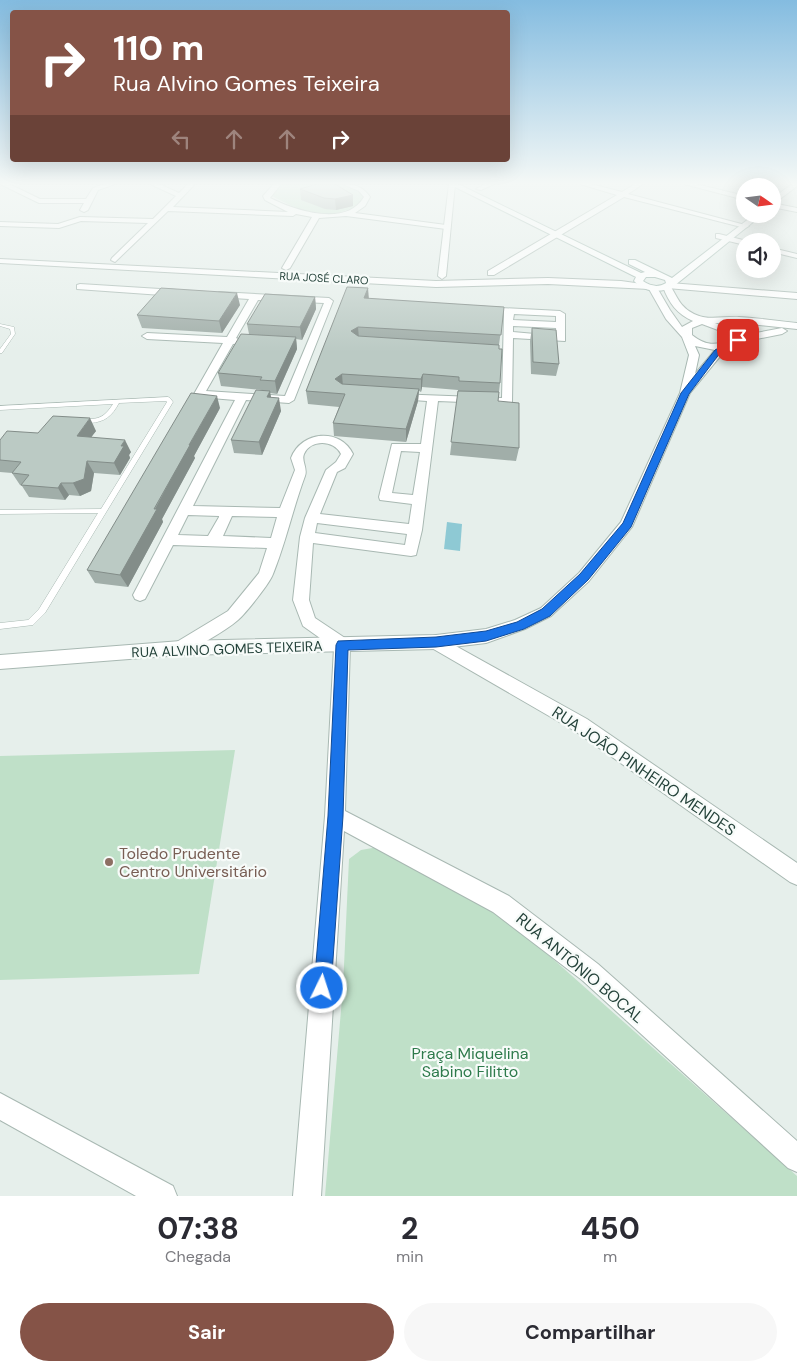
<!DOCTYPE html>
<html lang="pt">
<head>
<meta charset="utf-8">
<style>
	body { margin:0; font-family:"DM Sans",sans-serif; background:#f7f7f7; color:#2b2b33; height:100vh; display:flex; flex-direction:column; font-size:19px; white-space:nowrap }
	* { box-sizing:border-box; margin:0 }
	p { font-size:16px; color:#7c7c81 }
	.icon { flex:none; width:28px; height:28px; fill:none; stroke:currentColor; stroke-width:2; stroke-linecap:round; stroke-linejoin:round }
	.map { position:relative; height:1196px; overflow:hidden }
	.details { display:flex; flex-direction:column; background:#fff; flex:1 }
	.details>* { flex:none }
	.banner { position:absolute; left:10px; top:10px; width:500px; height:152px; border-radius:5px; box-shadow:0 5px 20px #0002; background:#855347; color:#fff; overflow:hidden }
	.needle { width:32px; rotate:104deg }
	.controls { position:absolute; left:736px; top:178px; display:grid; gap:10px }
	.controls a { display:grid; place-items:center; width:45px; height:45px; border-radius:50%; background:#fff; box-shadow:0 5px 20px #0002; font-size:25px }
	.pin { position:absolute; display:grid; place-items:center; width:42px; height:42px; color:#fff; margin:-21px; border-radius:10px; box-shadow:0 2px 8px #0006 }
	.me { position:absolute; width:55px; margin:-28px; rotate:4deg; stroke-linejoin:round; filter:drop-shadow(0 0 4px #0008) }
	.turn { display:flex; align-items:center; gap:18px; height:105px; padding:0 20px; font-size:22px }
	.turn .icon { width:65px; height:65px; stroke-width:2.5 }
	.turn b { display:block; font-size:35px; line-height:42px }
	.lanes { display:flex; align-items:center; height:48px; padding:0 20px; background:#0003; justify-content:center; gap:25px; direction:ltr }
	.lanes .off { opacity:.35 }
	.eta { display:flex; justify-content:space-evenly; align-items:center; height:85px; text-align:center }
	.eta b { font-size:30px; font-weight:700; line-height:35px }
	.action { display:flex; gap:10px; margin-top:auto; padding:10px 20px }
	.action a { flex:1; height:58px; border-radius:30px; background:#855347; color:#fff; font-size:20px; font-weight:700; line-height:58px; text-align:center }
	.action a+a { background:#f7f7f7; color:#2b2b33 }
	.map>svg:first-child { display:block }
</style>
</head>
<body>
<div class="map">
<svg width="797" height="1196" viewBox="0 0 797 1196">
	<rect width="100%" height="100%" fill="#e6efeb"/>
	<g fill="#bfe0c8">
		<path d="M 283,184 L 341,184 L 359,190 L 363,197 L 362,203 C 324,224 305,213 270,195 Z"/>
		<path d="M 235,750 L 199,974 L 0,980 L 0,756 Z"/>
		<path d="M 378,847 L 464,892 L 499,916 L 535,943 L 797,1176 L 797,1196 L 325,1196 L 343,987 L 349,859 L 361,850 Z"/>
	</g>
	<path fill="#8ec9d4" d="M 447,522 L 462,524 L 460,551 L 444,549 Z"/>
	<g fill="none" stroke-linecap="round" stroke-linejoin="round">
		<g stroke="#a8b8b2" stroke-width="1">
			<g id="service">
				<path d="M 0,324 L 14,327 L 15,334 L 2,353 L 0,353 L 0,349 L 11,334 L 10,329 L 0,326 Z"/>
				<path d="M 168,397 L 170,398 L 173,402 L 45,613 L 33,625 L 0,629 L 0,623 L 28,620 L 39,609 L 98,513 L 0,514 L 0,510 L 101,509 L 167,402 L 166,401 L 119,403 C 112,416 105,422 90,423 C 85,423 82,423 78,421 C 82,419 85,419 90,419 C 102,419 107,413 113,404 L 0,410 L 0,406 Z"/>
			</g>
		</g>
		<g stroke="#a8b8b2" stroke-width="2">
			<g id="minor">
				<path d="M 0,184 L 9,184 L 40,199 L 86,199 L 93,188 L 104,184 L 115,184 L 98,190 L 88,210 L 84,212 L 80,210 L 84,203 L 39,203 Z"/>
				<path d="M 150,184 L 159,184 L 179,193 L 188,184 L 195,184 L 173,207 L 288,212 L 265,200 L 263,196 L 274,184 L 281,184 L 270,198 C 294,210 346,228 364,197 L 359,191 L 343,184 C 355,184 363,187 370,197 L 365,206 L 355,213 L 446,225 L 450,227 L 446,229 L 346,216 L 319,218 L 290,268 L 286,270 L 282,268 L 312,217 L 296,214 L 293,216 L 168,211 L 115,262 L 111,260 L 112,258 L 148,223 L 81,221 L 59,228 L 0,226 L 0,222 L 58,224 L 80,217 L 153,219 L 176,196 Z"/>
				<path d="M 485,184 L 494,184 L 481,190 L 476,189 Z"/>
				<path d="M 580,184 L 591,184 L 622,192 L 635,184 L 643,184 L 628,194 L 749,226 L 745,228 L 624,197 L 494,275 L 488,275 L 488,271 L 617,195 Z"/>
				<path d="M 684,184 L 696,184 L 745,196 L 745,200 Z"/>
				<path d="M 772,203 L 797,208 L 797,212 L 772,207 Z"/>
				<path d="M 716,234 L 719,234 L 747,241 L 745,241 L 745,245 L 716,238 Z"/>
				<path d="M 772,248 L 797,254 L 797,258 L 772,252 Z"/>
				<path d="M 670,283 L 797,293 L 797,299 L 667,288 L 667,284 Z"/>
				<path d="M 80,284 L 176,290 L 180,293 L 176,296 L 77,289 L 77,285 Z"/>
				<path d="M 219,292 L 329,298 L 333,301 L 294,400 L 289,403 L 246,400 L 193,506 L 280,508 L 295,470 L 291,458 C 301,431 340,427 353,454 L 345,468 L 337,472 L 320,514 L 409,524 L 412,504 L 380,500 L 379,497 L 392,444 L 421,444 L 427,401 L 399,399 L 394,396 L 395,394 L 502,398 L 504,313 L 481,311 L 481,307 L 560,311 L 565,314 L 565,341 L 513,338 L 512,402 L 511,404 L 438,401 L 422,530 L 416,555 L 411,556 L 313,543 L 309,600 L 315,618 L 348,640 L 350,645 L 345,811 L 509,896 L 598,964 L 797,1141 L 797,1172 L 788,1168 L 582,980 L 493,912 L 344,831 L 321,1196 L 293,1196 L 325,816 L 334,648 L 303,626 L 293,600 L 300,537 L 305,518 L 326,470 L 336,462 L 341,454 C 334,440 311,439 304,454 C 301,461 308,468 305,476 C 293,508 286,542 273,574 C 270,583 246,613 238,620 C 223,633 203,642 187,653 L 181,655 L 175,653 L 173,648 L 175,643 L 228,611 L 259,573 L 267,548 L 173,545 L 145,599 L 140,601 L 135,599 L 133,595 L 235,400 L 199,397 L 194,394 L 223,343 L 147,339 L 142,336 L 147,333 L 227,337 L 249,299 L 216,297 L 215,295 ZM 258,300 L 324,303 L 285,396 L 206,391 L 233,344 L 241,343 L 243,341 L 236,338 ZM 514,314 L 556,316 L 556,322 L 513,320 ZM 513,326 L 556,328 L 557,336 L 513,332 ZM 401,451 L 420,452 L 413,495 L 392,493 ZM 188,515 L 219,516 L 219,517 L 208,536 L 178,535 ZM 232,516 L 277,517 L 271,538 L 223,536 ZM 317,523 L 407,534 L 405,545 L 315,533 Z"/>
				<path d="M 436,635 L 587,719 L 797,863 L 797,885 L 790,882 L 575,731 L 430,647 L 428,642 L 430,637 Z"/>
				<path d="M 0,1093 L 173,1186 L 177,1196 L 136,1196 L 0,1120 Z"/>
			</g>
		</g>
		<g stroke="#a8b8b2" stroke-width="2">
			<g id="tertiary">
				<path d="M 449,184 L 455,184 L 446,276 L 442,279 L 438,276 Z"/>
				<path d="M 0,259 L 436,281 L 548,278 L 621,281 L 656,286 L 670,310 L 682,327 L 693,321 C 677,314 669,303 663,287 L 667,284 L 670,285 C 677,297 680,307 694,314 C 707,321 725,316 739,317 C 759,318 778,321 797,323 L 797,329 L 740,323 L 715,323 L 734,331 L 740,336 L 782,328 L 787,331 L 782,334 L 742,342 L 725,351 L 717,360 L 690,393 L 632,527 L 589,581 L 551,616 L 525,629 L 486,643 L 436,649 L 181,655 L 0,669 L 0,655 L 181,641 L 436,635 L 486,629 L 515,620 L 541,608 L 579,573 L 621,522 L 680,393 L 689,355 L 682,337 L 666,319 L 649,289 L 548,284 L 436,287 L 0,263 ZM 702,324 L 718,330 L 731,339 C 716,346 706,346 692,335 L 692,328 ZM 695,346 L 715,350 L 695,374 L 699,355 Z"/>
			</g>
		</g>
		<g stroke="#a4bbb3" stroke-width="2">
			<g id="secondary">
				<path d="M 449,184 L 458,184 L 641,273 L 645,272 L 629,264 L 629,260 L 635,260 L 672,278 L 755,214 L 763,214 L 674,286 C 661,294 644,292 634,281 L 636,277 ZM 646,277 L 655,277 L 665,280 L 666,283 C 658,288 650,286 643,281 Z"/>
				<path d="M 792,184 L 797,184 L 797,186 L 772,205 L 772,199 Z"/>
			</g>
		</g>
		<use href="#service" fill="#fff" fill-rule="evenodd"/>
		<use href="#minor" fill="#fff" fill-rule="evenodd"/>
		<use href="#tertiary" fill="#fff" fill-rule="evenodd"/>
		<use href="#secondary" fill="#fff" fill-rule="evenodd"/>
	</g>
	<g fill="#a1aea9">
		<path d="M 300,189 L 353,195 L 353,206 L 336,210 L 325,209 L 301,200 Z"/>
		<path d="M 368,288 L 368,299 L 504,307 L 499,345 L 500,383 L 498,401 L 519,448 L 516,461 L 450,455 L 458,390 L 422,387 L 421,392 L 419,391 L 418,401 L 406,442 L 334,436 L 333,423 L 339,407 L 308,404 L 306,391 Z"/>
		<path d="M 315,297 L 316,309 L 302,340 L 296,339 L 297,349 L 277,394 L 270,393 L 271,397 L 281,411 L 262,455 L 234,453 L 231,440 L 263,390 L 262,390 L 221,386 L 218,373 L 249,334 L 247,324 Z"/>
		<path d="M 240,305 L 222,333 L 142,328 L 137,315 Z"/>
		<path d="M 532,328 L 559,364 L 556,376 L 531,374 L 530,341 Z"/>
		<path d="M 220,408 L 194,456 L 195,458 L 162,519 L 163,522 L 128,587 L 95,583 L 87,570 Z"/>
		<path d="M 96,431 L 91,437 L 131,452 L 129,455 L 130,458 L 120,475 L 94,473 L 91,491 L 80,496 L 69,495 L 65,500 L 29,497 L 22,486 L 20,485 L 12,473 L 0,472 L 0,440 L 38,433 Z"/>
	</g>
	<g fill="#838d89">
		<path d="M 353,195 L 353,206 L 336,210 L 335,199 Z"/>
		<path d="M 368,288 L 369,300 L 364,298 Z"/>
		<path d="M 237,293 L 240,305 L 222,333 L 219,321 Z"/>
		<path d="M 315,297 L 316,309 L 302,340 L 300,327 Z"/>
		<path d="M 358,327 L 359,339 L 351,331 Z"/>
		<path d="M 296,337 L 297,349 L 277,394 L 275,381 Z"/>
		<path d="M 342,374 L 343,387 L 335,379 Z"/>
		<path d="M 423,374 L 422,387 L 421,392 L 421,379 Z"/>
		<path d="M 419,389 L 418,401 L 406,442 L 406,429 Z"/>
		<path d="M 270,391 L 272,404 L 267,397 Z"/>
		<path d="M 217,396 L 220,408 L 194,456 L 195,458 L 162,519 L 163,522 L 128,587 L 120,575 L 189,445 Z"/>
		<path d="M 279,398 L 281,411 L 262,455 L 259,442 Z"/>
		<path d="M 90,418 L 96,431 L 83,448 L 77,436 Z"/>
		<path d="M 125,440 L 131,452 L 129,455 L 130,458 L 120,475 L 114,463 L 121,446 Z"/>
		<path d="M 87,461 L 94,473 L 91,491 L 80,496 L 73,483 Z"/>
		<path d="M 61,483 L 69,495 L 65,500 L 58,488 Z"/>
	</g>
	<g fill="#bbcac4" stroke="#838d89">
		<path d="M 317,184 L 335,184 L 353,195 L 335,199 L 324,198 L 300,189 Z"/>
		<path d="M 347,287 L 368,288 L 364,298 L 504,307 L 501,335 L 358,327 L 351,331 L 358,336 L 499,345 L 499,349 L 502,349 L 500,383 L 459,381 L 459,377 L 423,374 L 421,379 L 342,374 L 335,379 L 342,384 L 419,389 L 406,429 L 333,423 L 345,394 L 306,391 Z"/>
		<path d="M 161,288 L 237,293 L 219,321 L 137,315 Z"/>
		<path d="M 265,294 L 315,297 L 300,327 L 247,324 Z"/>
		<path d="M 532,328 L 556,330 L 559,364 L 533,362 Z"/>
		<path d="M 241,334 L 296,337 L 275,381 L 260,380 L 262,377 L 218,373 Z"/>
		<path d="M 256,390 L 270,391 L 267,397 L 279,398 L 259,442 L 231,440 Z"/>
		<path d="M 458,391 L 499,392 L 498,401 L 519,403 L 519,448 L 451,442 Z"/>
		<path d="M 191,393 L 217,396 L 189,445 L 190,445 L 154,509 L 157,509 L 120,575 L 87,570 Z"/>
		<path d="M 53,416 L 90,418 L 77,436 L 125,440 L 121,446 L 124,446 L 114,463 L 87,461 L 84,479 L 73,483 L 61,483 L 58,488 L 21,485 L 29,475 L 12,473 L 21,462 L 0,460 L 0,440 L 7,431 L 38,433 Z"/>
	</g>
	<linearGradient id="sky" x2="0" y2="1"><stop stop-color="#84bce0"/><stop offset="0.52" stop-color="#f4f8f6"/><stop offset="1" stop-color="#f4f8f6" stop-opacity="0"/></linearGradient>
	<rect width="797" height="352" fill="url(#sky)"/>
	<path fill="#1a73e8" stroke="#114b97" d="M 735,339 L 742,340 L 720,353 L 689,394 L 631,527 L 588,580 L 550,616 L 524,629 L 486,641 L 436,647 L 348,650 L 343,816 L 331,988 L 329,995 L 322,997 L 316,995 L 314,988 L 328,816 L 336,645 L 338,641 L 436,637 L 486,631 L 517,622 L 542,609 L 580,574 L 623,523 L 681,393 L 715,350 Z"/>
	<circle fill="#8d6e63" stroke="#f7fbf9" stroke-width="2" cx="109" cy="862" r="5"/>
	<g text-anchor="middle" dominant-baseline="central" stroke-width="4.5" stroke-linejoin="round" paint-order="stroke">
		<g font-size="11" fill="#24423a" stroke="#f7fbf9">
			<text transform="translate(324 278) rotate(3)">RUA JOSÉ CLARO</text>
		</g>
		<g font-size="14" fill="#24423a" stroke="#f7fbf9">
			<text transform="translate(227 649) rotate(-2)">RUA ALVINO GOMES TEIXEIRA</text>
		</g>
		<g font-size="16" fill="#24423a" stroke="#f7fbf9">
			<text transform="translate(644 771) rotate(34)">RUA JOÃO PINHEIRO MENDES</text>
			<text transform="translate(580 968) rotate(40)">RUA ANTÔNIO BOCAL</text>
		</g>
		<g font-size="16" fill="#785e54" stroke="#f7fbf9" text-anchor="start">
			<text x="119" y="853">Toledo Prudente<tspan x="119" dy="18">Centro Universitário</tspan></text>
		</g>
		<g font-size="16" fill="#2d7a4b" stroke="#f7fbf9">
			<text x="470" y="1053">Praça Miquelina<tspan x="470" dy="18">Sabino Filitto</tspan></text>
		</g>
	</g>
</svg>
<div class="controls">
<a><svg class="needle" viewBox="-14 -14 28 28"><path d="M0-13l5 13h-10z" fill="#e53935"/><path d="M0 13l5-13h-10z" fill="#7c7c81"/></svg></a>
<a><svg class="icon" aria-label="sound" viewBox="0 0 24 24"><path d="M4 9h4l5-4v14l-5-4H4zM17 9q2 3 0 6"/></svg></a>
</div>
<div class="pin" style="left:738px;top:340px;background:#d93025"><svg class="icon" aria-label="arrive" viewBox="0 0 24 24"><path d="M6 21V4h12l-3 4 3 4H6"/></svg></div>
<svg class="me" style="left:322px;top:988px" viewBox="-20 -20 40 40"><circle r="17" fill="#1a73e8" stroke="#fff" stroke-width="3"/><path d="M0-11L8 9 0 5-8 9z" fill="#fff"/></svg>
<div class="banner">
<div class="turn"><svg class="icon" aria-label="right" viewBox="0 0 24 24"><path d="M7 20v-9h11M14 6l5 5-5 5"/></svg><div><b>110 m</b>Rua Alvino Gomes Teixeira</div></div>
<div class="lanes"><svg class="icon off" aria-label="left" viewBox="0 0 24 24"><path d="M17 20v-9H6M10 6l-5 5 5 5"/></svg><svg class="icon off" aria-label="ahead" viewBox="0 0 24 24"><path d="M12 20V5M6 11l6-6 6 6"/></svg><svg class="icon off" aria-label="ahead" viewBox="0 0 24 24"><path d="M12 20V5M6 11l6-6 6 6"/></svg><svg class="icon" aria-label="right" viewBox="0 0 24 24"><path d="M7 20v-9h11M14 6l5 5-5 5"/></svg></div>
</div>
</div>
<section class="details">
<div class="eta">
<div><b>07:38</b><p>Chegada</p></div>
<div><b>2</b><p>min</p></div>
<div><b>450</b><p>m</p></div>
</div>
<div class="action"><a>Sair</a><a>Compartilhar</a></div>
</section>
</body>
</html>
